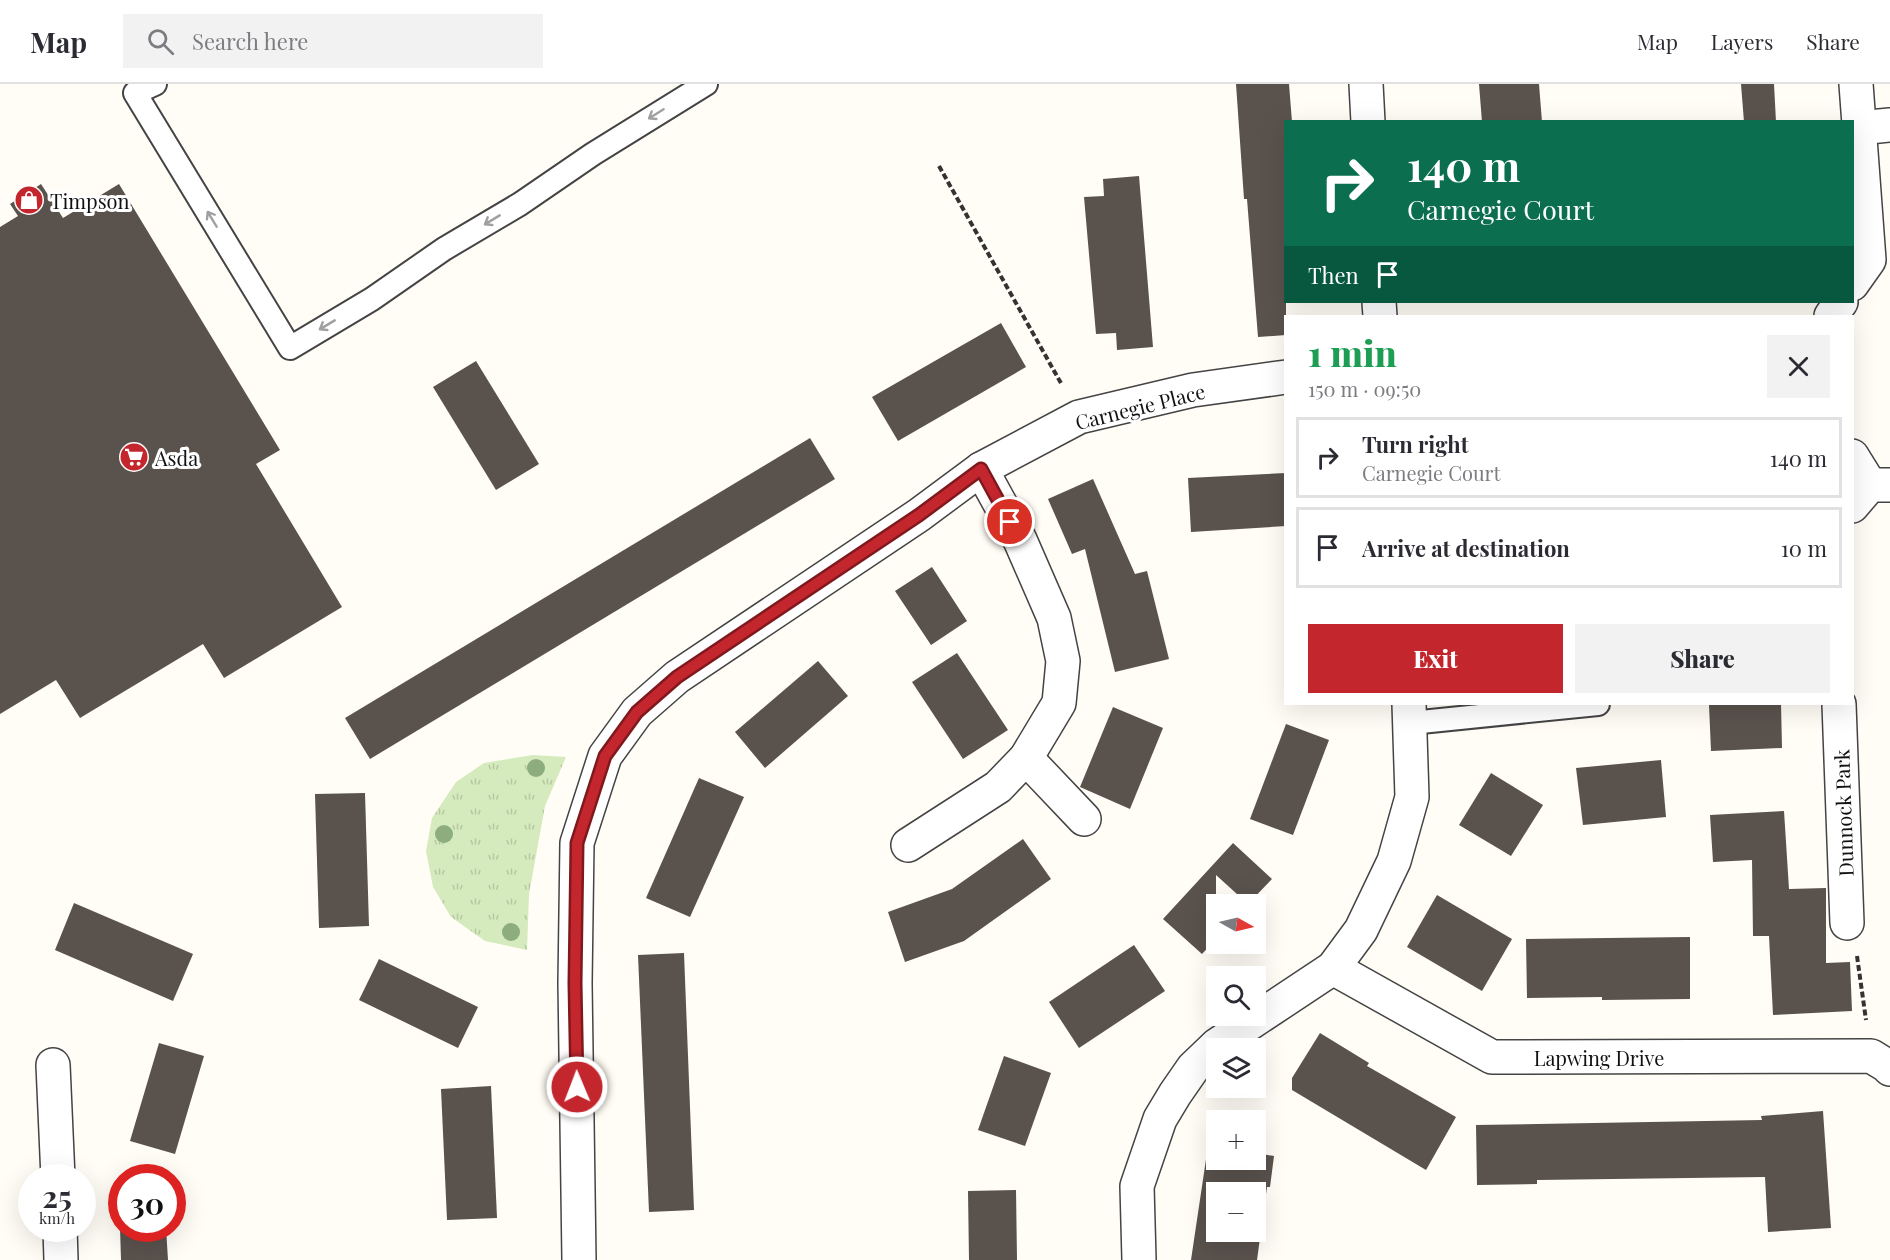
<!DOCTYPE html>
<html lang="en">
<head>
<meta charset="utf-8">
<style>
	body { margin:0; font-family:"Playfair Display",serif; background:#f2f2f3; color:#2b2b33; height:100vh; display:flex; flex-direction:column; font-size:22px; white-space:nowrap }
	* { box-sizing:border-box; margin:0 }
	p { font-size:20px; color:#7c7c81 }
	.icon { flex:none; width:33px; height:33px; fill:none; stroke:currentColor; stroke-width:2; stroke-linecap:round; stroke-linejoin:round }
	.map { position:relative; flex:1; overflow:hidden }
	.sheet { position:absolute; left:1284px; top:231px; width:570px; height:390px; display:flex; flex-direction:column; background:#fff; border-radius:0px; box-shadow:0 6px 24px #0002 }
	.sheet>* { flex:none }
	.hud { position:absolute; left:1284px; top:36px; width:570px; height:183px; border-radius:0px; box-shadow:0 6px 24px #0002; background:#0b6e4f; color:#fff; overflow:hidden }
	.needle { width:39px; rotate:98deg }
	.tools { position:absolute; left:1206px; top:810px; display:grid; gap:12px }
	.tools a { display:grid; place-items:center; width:60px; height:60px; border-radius:0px; background:#fff; box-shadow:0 6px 24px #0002; font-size:30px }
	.speed { position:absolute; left:18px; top:1080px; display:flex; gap:12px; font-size:30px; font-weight:700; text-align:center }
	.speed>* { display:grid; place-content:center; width:78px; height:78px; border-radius:50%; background:#fff; box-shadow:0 6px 24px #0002; line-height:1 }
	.speed small { font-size:15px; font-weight:400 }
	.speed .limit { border:9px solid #d22; background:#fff; color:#111 }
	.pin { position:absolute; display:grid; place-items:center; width:51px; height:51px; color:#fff; margin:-26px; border:3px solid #fff; border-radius:50%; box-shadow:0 2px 6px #0007 }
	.me { position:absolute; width:66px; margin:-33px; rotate:359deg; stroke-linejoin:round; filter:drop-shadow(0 0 4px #0008) }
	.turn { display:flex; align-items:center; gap:21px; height:126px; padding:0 24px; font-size:27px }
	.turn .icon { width:78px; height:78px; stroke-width:2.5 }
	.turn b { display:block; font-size:42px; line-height:51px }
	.then { display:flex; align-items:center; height:57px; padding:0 24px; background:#0003; gap:12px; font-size:22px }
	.round { display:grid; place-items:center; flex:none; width:63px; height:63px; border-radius:0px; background:#f2f2f3 }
	.headline { display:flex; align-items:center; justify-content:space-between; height:102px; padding:0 24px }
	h1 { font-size:36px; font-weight:800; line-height:45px; color:#1e9e55 }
	.button { display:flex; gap:12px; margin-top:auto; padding:12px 24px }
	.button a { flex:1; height:69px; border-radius:0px; background:#c4262e; color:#fff; font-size:24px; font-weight:800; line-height:69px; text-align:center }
	.button a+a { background:#f2f2f3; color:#2b2b33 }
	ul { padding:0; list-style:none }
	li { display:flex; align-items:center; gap:18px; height:81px; margin:0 12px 9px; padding:0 12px; border:3px solid #e1e1e2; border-radius:0px }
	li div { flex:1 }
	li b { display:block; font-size:22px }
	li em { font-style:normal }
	header { display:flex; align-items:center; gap:36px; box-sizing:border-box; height:84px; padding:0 30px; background:#fff; border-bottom:2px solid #e1e1e2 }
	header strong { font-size:28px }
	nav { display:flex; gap:33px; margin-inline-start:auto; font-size:21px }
	.search { width:420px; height:54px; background:#f2f2f3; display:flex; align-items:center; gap:15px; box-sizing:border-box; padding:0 21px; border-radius:0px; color:#7c7c81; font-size:22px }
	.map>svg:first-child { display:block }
</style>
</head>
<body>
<header>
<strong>Map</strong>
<div class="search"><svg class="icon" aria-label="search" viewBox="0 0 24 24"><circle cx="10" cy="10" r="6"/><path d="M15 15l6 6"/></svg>Search here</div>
<nav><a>Map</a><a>Layers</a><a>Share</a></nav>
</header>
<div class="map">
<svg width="1890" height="1176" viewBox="0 0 1890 1176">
	<defs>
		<pattern id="grass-tufts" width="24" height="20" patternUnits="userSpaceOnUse" patternTransform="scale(1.5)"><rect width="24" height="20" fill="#d5ebbd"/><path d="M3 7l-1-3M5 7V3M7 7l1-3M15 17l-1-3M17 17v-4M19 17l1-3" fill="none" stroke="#b6c8a1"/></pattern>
	</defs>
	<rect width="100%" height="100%" fill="#fffdf5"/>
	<path fill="url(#grass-tufts)" d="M 533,671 L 566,673 L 545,722 L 529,810 L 527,866 L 485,857 L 451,833 L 433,803 L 426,767 L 432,734 L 456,698 L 484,679 Z"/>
	<g fill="#5a524d" fill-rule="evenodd">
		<path d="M 1236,0 L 1289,0 L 1292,38 L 1286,38 L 1286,251 L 1258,253 L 1247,115 L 1244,115 Z"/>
		<path d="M 1479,0 L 1539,0 L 1542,38 L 1482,38 Z"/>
		<path d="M 1741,0 L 1774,0 L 1776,38 L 1744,38 Z"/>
		<path d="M 1139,92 L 1153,263 L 1117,266 L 1116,249 L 1096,250 L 1084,113 L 1104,112 L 1103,95 Z"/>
		<path d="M 41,100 L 63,134 L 119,100 L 280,366 L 256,380 L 342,523 L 224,594 L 203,560 L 80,634 L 56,596 L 0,630 L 0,143 L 18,132 L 10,120 Z"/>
		<path d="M 1001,239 L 1026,283 L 898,357 L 872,313 Z"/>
		<path d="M 476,277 L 539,380 L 496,406 L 433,303 Z"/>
		<path d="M 810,354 L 835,395 L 370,675 L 345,634 Z"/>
		<path d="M 1286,389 L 1286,442 L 1191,448 L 1188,394 Z"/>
		<path d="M 1093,395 L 1135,490 L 1147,487 L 1169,575 L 1115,588 L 1085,465 L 1072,470 L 1048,415 Z"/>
		<path d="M 932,483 L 967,537 L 931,561 L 895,507 Z"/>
		<path d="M 957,569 L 1008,646 L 963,675 L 912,598 Z"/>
		<path d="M 818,577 L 848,612 L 765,684 L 735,648 Z"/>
		<path d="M 1781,620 L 1782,664 L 1711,667 L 1709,621 Z"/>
		<path d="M 1113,623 L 1163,644 L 1130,725 L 1080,703 Z"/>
		<path d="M 1286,640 L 1329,656 L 1293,751 L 1250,735 Z"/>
		<path d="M 1661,676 L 1666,733 L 1583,741 L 1576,684 Z"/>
		<path d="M 1491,689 L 1543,721 L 1511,772 L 1459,741 Z"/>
		<path d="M 699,694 L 744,713 L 690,833 L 646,814 Z"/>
		<path d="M 365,709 L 369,842 L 319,844 L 315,710 Z"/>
		<path d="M 1784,727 L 1789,805 L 1826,804 L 1826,879 L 1850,878 L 1852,927 L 1773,931 L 1769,852 L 1753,852 L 1752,776 L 1713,778 L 1710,731 Z"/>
		<path d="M 1023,755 L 1051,795 L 964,857 L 905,878 L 888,828 L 952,805 Z"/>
		<path d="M 1233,759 L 1272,795 L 1248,820 L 1216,791 L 1216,855 L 1202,870 L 1163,835 Z"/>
		<path d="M 1437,811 L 1512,855 L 1482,907 L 1407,863 Z"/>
		<path d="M 74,819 L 193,870 L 173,917 L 55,866 Z"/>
		<path d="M 1690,853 L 1690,915 L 1602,916 L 1602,913 L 1527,914 L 1526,855 Z"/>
		<path d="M 1134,861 L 1165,907 L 1079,964 L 1049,918 Z"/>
		<path d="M 684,869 L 694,1126 L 649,1128 L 638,871 Z"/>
		<path d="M 379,875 L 478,923 L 458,964 L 359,916 Z"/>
		<path d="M 1320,949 L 1369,979 L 1367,982 L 1456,1033 L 1426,1086 L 1292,1006 L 1292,994 Z"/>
		<path d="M 159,959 L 204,972 L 175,1070 L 130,1057 Z"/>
		<path d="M 1004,972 L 1051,989 L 1025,1062 L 978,1046 Z"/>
		<path d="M 491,1002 L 497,1134 L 447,1136 L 441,1005 Z"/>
		<path d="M 1823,1027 L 1831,1144 L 1768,1148 L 1765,1093 L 1537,1096 L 1537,1100 L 1477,1101 L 1476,1041 L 1762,1036 L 1761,1032 Z"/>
		<path d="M 1208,1062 L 1216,1063 L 1216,1076 L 1256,1076 L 1256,1069 L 1274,1072 L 1270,1103 L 1267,1103 L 1257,1176 L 1191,1176 ZM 1216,1108 L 1256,1108 L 1256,1148 L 1216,1148 Z"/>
		<path d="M 1016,1106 L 1017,1176 L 969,1176 L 968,1107 Z"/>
		<path d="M 120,1144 L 166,1144 L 168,1176 L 121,1176 Z"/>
	</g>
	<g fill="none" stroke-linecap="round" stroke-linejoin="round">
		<g stroke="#444" stroke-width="26">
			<g id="service">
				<path d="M 155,0 L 135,9 L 290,264 L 372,215 L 444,165 L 520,120 L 593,70 L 706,0"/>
				<path d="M 1411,639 L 1598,620"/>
			</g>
		</g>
		<g stroke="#444" stroke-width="36">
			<g id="minor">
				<path d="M 1366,0 L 1368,38"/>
				<path d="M 1859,44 L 1890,41"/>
				<path d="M 1852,200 L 1869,176 L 1856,0"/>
				<path d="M 1379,218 L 1380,232"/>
				<path d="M 1831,232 L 1841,218"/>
				<path d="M 1852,372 L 1870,401"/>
				<path d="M 1852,422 L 1870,401 L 1890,401"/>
				<path d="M 1839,620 L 1847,839"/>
				<path d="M 1026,674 L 1084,735"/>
				<path d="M 908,761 L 998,703 L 1026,674 L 1059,619 L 1063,577 L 1054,534 L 1020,456 L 981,385"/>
				<path d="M 1333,884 L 1492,973 L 1871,972 L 1886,981 L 1890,985"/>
				<path d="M 53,981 L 58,1094"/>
				<path d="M 60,1144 L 61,1176"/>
				<path d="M 579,1176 L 575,899 L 577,759 L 605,672 L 637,628 L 677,593 L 919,431 L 981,385 L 1079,333 L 1193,306 L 1286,293"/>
				<path d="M 1139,1176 L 1137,1102 L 1160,1035 L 1175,1010 L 1193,984 L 1217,961 L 1333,884 L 1361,846 L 1394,777 L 1412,713 L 1409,620"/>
			</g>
		</g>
		<g stroke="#333" stroke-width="4" stroke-dasharray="6 3" stroke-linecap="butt">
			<path d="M 939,82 L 1062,301"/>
			<path d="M 1857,872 L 1866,936"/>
		</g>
		<use href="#service" stroke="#fff" stroke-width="22"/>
		<use href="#minor" stroke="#fff" stroke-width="33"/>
	</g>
	<g fill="#8dad7f">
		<circle cx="536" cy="684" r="9"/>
		<circle cx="444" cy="750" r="9"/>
		<circle cx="511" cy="848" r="9"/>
	</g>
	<defs><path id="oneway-shaft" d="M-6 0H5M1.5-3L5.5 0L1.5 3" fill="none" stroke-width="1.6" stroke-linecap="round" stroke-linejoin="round" transform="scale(1.5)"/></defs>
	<g stroke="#a0a0a0">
		<use href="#oneway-shaft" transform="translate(656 30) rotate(148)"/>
		<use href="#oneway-shaft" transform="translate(212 135) rotate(-121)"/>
		<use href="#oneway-shaft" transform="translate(492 136) rotate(149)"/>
		<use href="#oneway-shaft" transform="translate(327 241) rotate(149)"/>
	</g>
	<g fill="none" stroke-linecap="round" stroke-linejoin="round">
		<g stroke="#7f191e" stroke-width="15">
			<path id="route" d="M 577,1003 L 575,899 L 577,759 L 605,672 L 637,628 L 677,593 L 919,431 L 981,385 L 1010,438"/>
		</g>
		<use href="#route" stroke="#c4262e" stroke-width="10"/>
	</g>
	<defs>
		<g id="shop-disc" transform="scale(1.5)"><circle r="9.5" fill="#c4262e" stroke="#fff"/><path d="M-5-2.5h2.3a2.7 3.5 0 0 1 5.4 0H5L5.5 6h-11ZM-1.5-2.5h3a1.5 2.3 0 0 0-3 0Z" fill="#fff"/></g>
		<g id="supermarket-disc" transform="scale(1.5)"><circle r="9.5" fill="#c4262e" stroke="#fff"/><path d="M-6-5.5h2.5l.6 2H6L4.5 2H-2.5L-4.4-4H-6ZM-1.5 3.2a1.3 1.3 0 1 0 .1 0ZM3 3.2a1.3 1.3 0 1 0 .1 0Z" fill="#fff"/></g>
	</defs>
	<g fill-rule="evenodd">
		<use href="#shop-disc" x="29" y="116"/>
		<use href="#supermarket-disc" x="134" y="373"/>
	</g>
	<g text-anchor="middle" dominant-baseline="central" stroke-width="6" stroke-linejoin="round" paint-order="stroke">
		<g font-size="20" fill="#111" stroke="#fff" text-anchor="start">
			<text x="50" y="116">Timpson</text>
			<text x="155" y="373">Asda</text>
		</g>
		<g font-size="20" fill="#111" stroke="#fff">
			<text transform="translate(1140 322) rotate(-14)">Carnegie Place</text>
			<text transform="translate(1843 729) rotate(-92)">Dunnock Park</text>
			<text x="1599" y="973">Lapwing Drive</text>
		</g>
	</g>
</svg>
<div class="tools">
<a><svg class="needle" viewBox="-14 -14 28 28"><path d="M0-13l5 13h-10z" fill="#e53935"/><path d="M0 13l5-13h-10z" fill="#7c7c81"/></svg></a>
<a><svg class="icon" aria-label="search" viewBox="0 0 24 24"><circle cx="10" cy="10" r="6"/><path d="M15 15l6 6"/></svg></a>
<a><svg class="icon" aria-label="layers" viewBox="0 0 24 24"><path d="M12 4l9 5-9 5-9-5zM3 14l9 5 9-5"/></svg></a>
<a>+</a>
<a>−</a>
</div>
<div class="speed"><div>25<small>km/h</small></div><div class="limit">30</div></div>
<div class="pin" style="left:1010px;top:438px;background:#d93025"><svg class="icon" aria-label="arrive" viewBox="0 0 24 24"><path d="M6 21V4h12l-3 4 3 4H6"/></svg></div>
<svg class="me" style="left:577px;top:1003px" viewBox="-20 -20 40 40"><circle r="17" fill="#c4262e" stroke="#fff" stroke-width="3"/><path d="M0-11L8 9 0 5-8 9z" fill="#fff"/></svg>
<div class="hud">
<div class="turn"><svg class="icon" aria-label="right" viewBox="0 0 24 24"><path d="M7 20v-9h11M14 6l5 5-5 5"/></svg><div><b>140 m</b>Carnegie Court</div></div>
<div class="then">Then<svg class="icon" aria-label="arrive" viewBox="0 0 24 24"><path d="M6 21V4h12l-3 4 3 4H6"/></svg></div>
</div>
<section class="sheet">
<div class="headline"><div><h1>1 min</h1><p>150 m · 09:50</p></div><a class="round"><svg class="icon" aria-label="close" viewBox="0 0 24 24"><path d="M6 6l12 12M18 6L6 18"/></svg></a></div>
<ul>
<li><svg class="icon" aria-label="right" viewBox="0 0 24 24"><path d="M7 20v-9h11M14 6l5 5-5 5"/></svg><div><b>Turn right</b><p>Carnegie Court</p></div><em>140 m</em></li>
<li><svg class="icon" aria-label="arrive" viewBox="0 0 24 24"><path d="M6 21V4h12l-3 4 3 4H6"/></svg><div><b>Arrive at destination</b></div><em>10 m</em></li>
</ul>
<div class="button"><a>Exit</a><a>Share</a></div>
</section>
</div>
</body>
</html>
